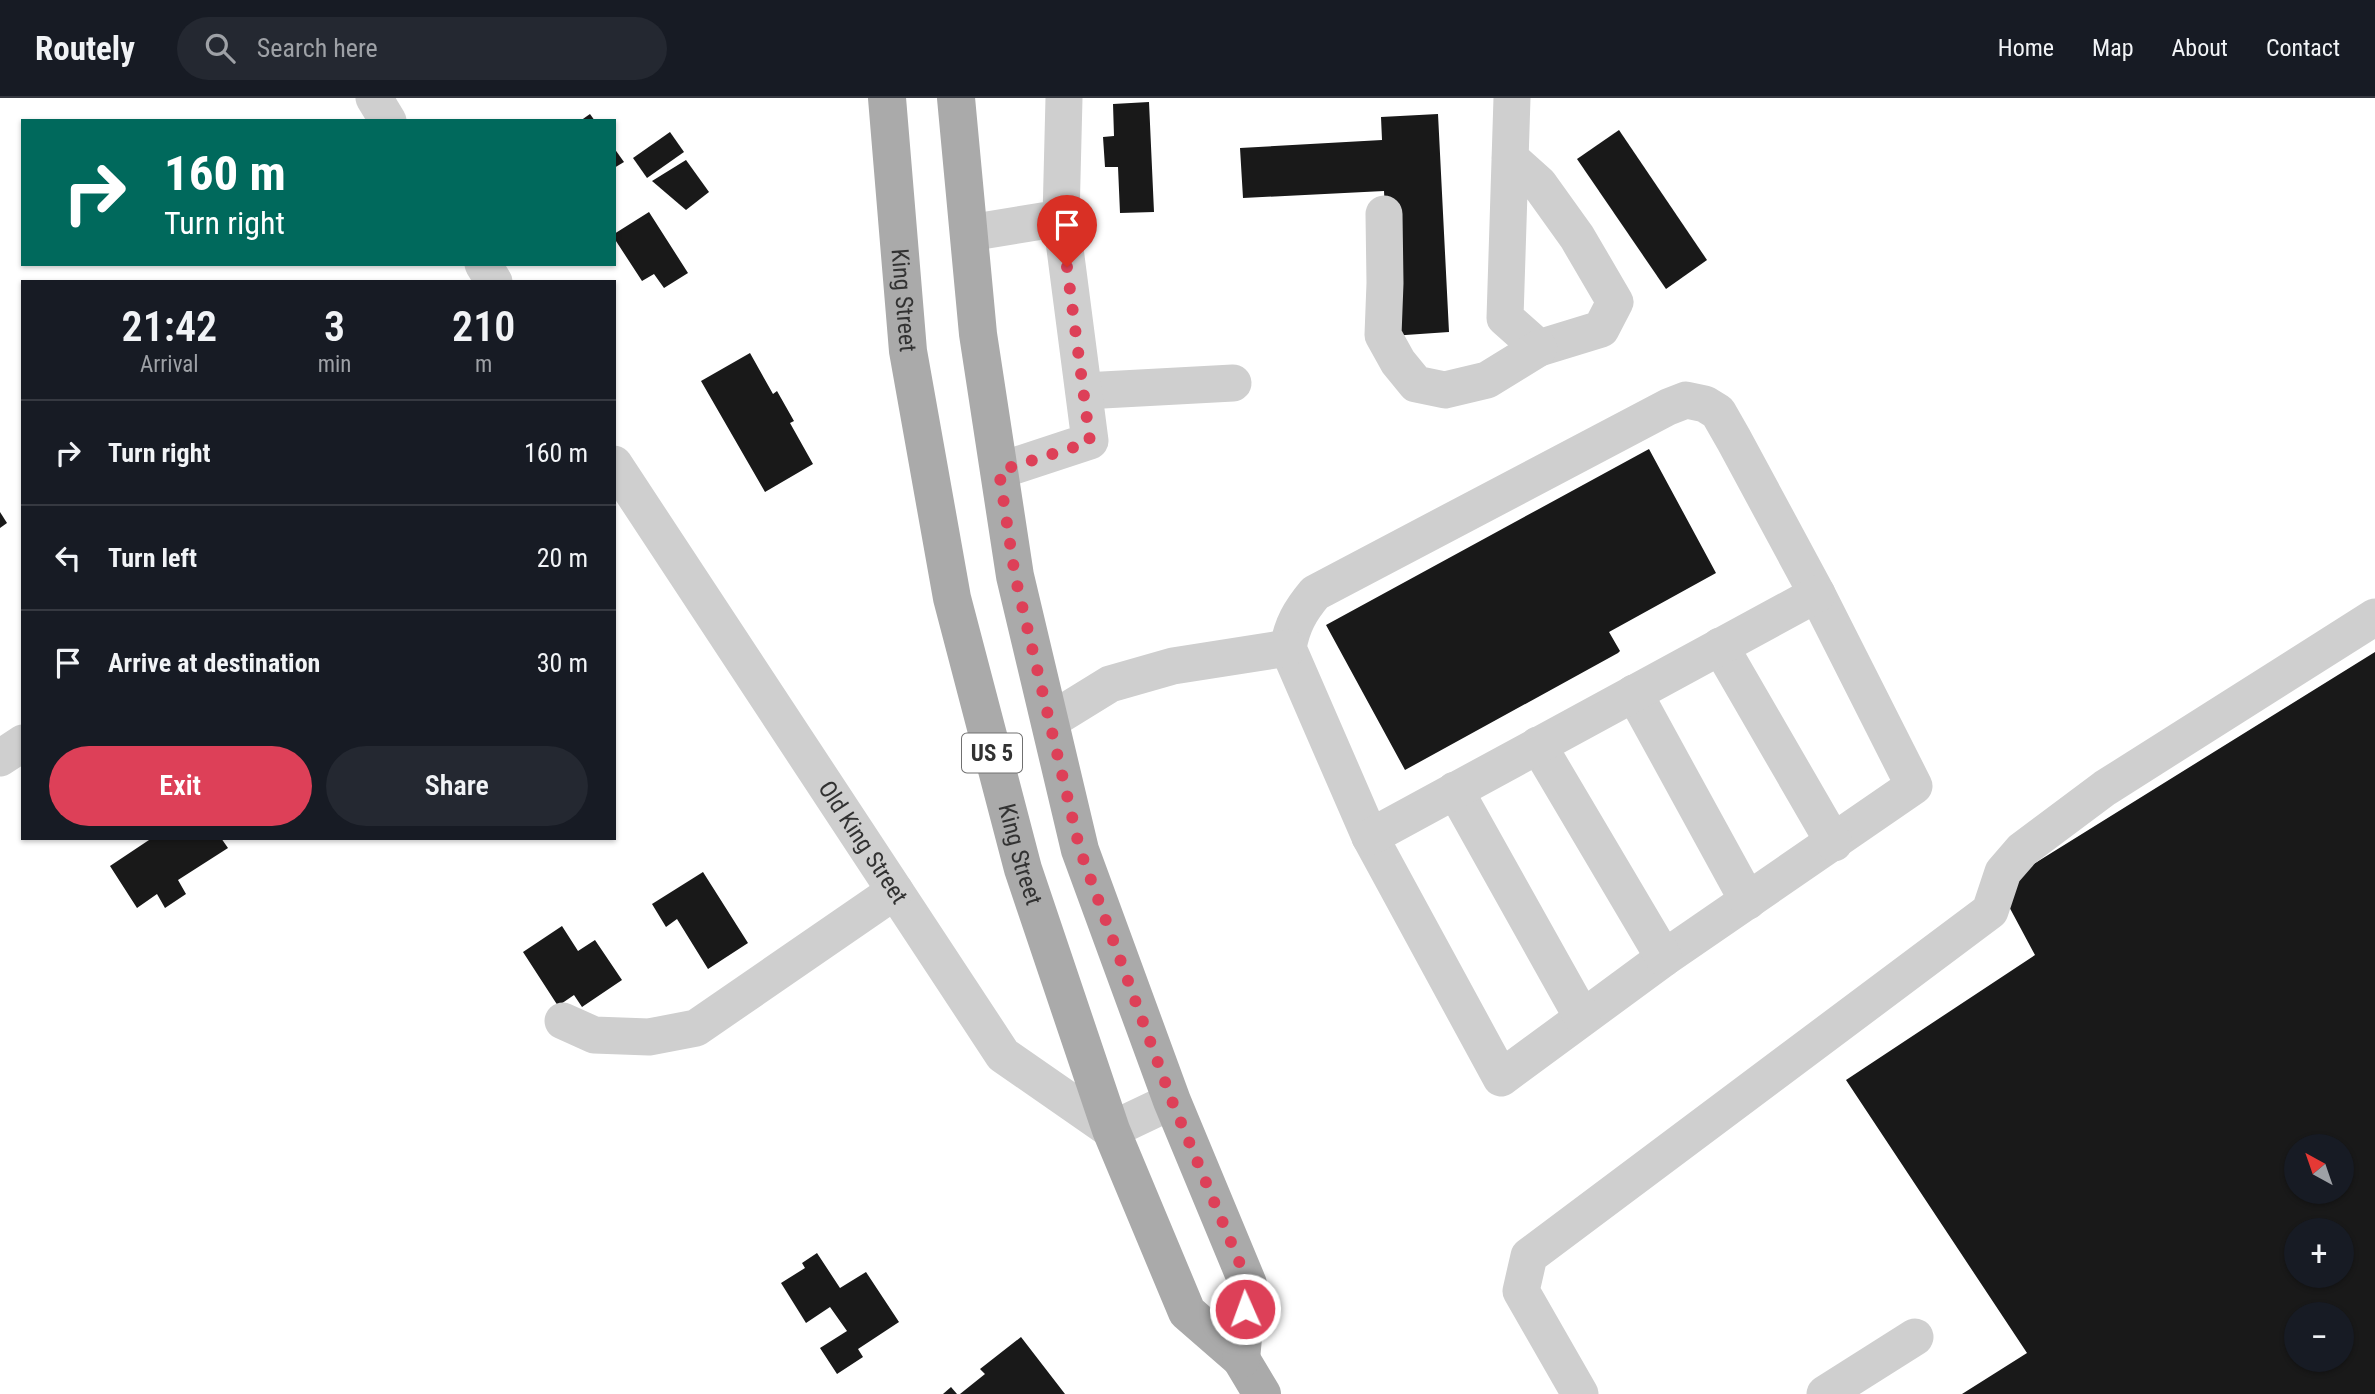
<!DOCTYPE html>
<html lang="en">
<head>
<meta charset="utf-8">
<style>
	body { margin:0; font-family:"Roboto Condensed",sans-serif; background:#242831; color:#f1f3f6; height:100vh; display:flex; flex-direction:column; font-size:26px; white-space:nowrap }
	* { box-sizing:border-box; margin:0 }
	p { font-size:23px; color:#9ea1a6 }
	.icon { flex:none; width:38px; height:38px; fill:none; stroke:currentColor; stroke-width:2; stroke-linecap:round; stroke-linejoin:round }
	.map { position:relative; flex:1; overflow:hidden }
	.panel { position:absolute; left:21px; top:182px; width:595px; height:560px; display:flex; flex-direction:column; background:#171b24; border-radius:0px; box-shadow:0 2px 5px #0004 }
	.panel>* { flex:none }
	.hud { position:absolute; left:21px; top:21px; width:595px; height:147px; border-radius:0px; box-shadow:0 2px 5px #0004; background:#00695c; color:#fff; overflow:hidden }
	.needle { width:46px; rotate:320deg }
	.tools { position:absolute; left:2284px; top:1036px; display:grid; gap:14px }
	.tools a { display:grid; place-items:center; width:70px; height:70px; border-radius:50%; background:#171b24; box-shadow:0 2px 5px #0004; font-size:35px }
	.pin { position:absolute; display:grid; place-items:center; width:60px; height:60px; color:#fff; margin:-72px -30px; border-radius:50% 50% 50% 0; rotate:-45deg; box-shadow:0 0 7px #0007 }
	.pin .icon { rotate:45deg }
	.me { position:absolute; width:77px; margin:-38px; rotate:358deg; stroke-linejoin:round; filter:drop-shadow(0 0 5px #0008) }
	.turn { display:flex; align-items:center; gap:24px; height:147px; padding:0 28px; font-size:32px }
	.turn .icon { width:91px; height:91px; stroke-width:2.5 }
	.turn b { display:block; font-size:49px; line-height:60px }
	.eta { display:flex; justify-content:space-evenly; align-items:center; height:119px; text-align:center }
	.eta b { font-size:42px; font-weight:600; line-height:49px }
	.cta { display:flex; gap:14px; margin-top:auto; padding:14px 28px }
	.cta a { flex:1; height:80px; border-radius:42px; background:#dd4058; color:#fff; font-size:28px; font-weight:600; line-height:80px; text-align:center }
	.cta a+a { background:#242831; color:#f1f3f6 }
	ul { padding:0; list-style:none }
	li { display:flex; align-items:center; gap:21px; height:105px; padding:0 28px; border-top:2px solid #363941 }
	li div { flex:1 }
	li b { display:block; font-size:26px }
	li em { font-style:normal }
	header { display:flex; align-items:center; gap:42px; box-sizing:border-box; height:98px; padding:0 35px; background:#171b24; border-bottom:2px solid #363941 }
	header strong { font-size:33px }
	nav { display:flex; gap:38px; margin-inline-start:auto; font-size:24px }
	.search { width:490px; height:63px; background:#242831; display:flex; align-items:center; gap:18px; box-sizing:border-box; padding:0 24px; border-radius:38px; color:#9ea1a6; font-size:26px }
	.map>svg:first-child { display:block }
</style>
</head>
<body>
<header>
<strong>Routely</strong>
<div class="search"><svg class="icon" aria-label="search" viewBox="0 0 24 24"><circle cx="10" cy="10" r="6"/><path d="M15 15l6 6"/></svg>Search here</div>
<nav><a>Home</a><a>Map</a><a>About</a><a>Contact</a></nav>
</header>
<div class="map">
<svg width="2375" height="1296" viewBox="0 0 2375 1296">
	<rect width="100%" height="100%" fill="#fff"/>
	<g fill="#191919" fill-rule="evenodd">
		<path d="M 1149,4 L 1154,114 L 1120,115 L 1118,69 L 1105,69 L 1103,39 L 1114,38 L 1113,6 Z"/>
		<path d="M 590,16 L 595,23 L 580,23 Z"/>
		<path d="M 1438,16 L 1449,234 L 1391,238 L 1384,93 L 1243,100 L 1240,50 L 1382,42 L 1381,19 Z"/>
		<path d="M 1619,32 L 1707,162 L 1666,191 L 1577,61 Z"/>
		<path d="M 670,34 L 684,54 L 647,80 L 633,60 Z"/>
		<path d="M 614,50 L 624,64 L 614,70 Z"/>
		<path d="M 686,62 L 709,94 L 686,112 L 652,83 Z"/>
		<path d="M 649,114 L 688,175 L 664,190 L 654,176 L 642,183 L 614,140 L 614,136 Z"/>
		<path d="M 750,255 L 773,296 L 777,293 L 794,323 L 790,325 L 813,366 L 765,394 L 701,283 Z"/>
		<path d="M 1649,351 L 1716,475 L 1609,534 L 1620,553 L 1618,555 L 1405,672 L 1326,527 Z"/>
		<path d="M 0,414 L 7,425 L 0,430 Z"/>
		<path d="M 2375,554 L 2375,1296 L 1962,1296 L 2027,1255 L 1846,982 L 2035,857 L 1998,788 ZM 2296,1048 L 2342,1048 L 2342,1094 L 2296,1094 ZM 2296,1132 L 2342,1132 L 2342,1178 L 2296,1178 ZM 2296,1216 L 2342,1216 L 2342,1262 L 2296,1262 Z"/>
		<path d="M 152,740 L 221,740 L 228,750 L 178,782 L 186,796 L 165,810 L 157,796 L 137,810 L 110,768 Z"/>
		<path d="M 703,774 L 748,845 L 708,871 L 677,821 L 666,829 L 652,806 Z"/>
		<path d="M 562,828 L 578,853 L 595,842 L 622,882 L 582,909 L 574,897 L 558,908 L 523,854 Z"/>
		<path d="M 817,1155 L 840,1190 L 866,1174 L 899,1224 L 858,1251 L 863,1259 L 837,1276 L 820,1250 L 847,1233 L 830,1209 L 806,1225 L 781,1185 L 805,1170 L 802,1165 Z"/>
		<path d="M 1021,1239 L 1065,1296 L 960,1296 L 985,1276 L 980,1271 Z"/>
		<path d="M 951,1289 L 957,1296 L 943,1296 Z"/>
	</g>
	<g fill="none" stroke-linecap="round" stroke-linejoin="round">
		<g stroke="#cfcfcf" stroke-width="37">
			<path d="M 374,0 L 388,23"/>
			<path d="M 1510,60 L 1539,86 L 1577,139 L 1615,204 L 1601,231 L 1539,250 L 1505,220 L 1512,0"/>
			<path d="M 1384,116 L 1385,185 L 1383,237 L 1398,264 L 1416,286 L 1445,292 L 1487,282 L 1539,250"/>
			<path d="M 969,135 L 1061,120 L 1064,0"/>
			<path d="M 483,166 L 494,184"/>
			<path d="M 1084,293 L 1233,285"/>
			<path d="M 1686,302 L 1705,306 L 1718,314 L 1734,342 L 1817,496 L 1914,688 L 1664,860 L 1501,980 L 1370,739 L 1288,550 C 1292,527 1300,513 1315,495 L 1668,309 Z"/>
			<path id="s1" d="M 614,366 L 1003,957 L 1111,1032 L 1172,1003"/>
			<path d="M 999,373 L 1090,343 L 1061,120"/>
			<path d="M 1720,548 L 1834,745"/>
			<path d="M 1634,595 L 1748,803"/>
			<path d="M 1050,623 L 1110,586 L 1173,568 L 1288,550"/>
			<path d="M 1538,647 L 1664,860"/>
			<path d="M 0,660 L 23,645"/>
			<path d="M 1455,692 L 1582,919"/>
			<path d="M 1370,739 L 1817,496"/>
			<path d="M 563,923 L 594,937 L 649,939 L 696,930 L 895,793"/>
			<path d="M 1580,1296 L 1521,1193 L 1529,1158 L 1990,813 L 2003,774 L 2022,752 L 2105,690 L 2375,519"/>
			<path d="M 1825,1296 L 1915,1239"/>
		</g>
		<g stroke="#aaa" stroke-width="38">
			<path id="s2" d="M 887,0 L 908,253 L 952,500 L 1023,771 L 1111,1032 L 1187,1214 L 1241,1261 L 1262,1296"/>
			<path d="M 956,0 L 978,236 L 1015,478 L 1080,752 L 1172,1003 L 1248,1186 L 1241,1261"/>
		</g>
	</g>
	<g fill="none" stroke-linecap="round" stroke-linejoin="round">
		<path stroke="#dd4058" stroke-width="12" stroke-dasharray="0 21.6" d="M 1067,169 L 1090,344 L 999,373 L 1015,478 L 1080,752 L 1172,1003 L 1248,1185 L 1245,1211"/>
	</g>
	<g text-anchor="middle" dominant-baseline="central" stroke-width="7" stroke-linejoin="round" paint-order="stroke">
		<rect fill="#fff" stroke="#707070" stroke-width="2" x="962" y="635.5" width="60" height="39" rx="5"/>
		<g font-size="23" font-weight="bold" fill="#323232">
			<text x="992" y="655">US 5</text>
		</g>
		<g font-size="24" fill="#323232" stroke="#fff">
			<text stroke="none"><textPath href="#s2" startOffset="203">King Street</textPath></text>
			<text stroke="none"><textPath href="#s1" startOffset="453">Old King Street</textPath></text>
			<text stroke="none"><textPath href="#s2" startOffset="770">King Street</textPath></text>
		</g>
	</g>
</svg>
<div class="tools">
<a><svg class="needle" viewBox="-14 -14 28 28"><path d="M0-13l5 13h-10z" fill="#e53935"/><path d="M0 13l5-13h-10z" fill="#9ea1a6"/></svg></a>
<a>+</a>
<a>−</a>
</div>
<div class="pin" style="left:1067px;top:169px;background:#d93025"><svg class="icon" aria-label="arrive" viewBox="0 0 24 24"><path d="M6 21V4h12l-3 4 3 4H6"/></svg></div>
<svg class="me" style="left:1245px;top:1211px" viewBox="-20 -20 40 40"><circle r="17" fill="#dd4058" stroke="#fff" stroke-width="3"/><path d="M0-11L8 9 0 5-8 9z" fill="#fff"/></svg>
<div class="hud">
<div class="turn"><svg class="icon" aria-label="right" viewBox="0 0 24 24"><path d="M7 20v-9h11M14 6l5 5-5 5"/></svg><div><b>160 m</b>Turn right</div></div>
</div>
<section class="panel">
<div class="eta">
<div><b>21:42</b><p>Arrival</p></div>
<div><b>3</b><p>min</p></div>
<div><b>210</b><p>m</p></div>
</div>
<ul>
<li><svg class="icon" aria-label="right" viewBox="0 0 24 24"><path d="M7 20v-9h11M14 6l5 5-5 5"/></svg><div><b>Turn right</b></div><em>160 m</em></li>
<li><svg class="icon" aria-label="left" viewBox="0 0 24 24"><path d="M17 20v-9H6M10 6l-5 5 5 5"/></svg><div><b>Turn left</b></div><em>20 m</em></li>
<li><svg class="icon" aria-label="arrive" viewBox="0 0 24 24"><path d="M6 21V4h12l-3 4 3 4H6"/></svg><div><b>Arrive at destination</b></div><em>30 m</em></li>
</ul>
<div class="cta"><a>Exit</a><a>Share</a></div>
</section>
</div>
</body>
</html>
